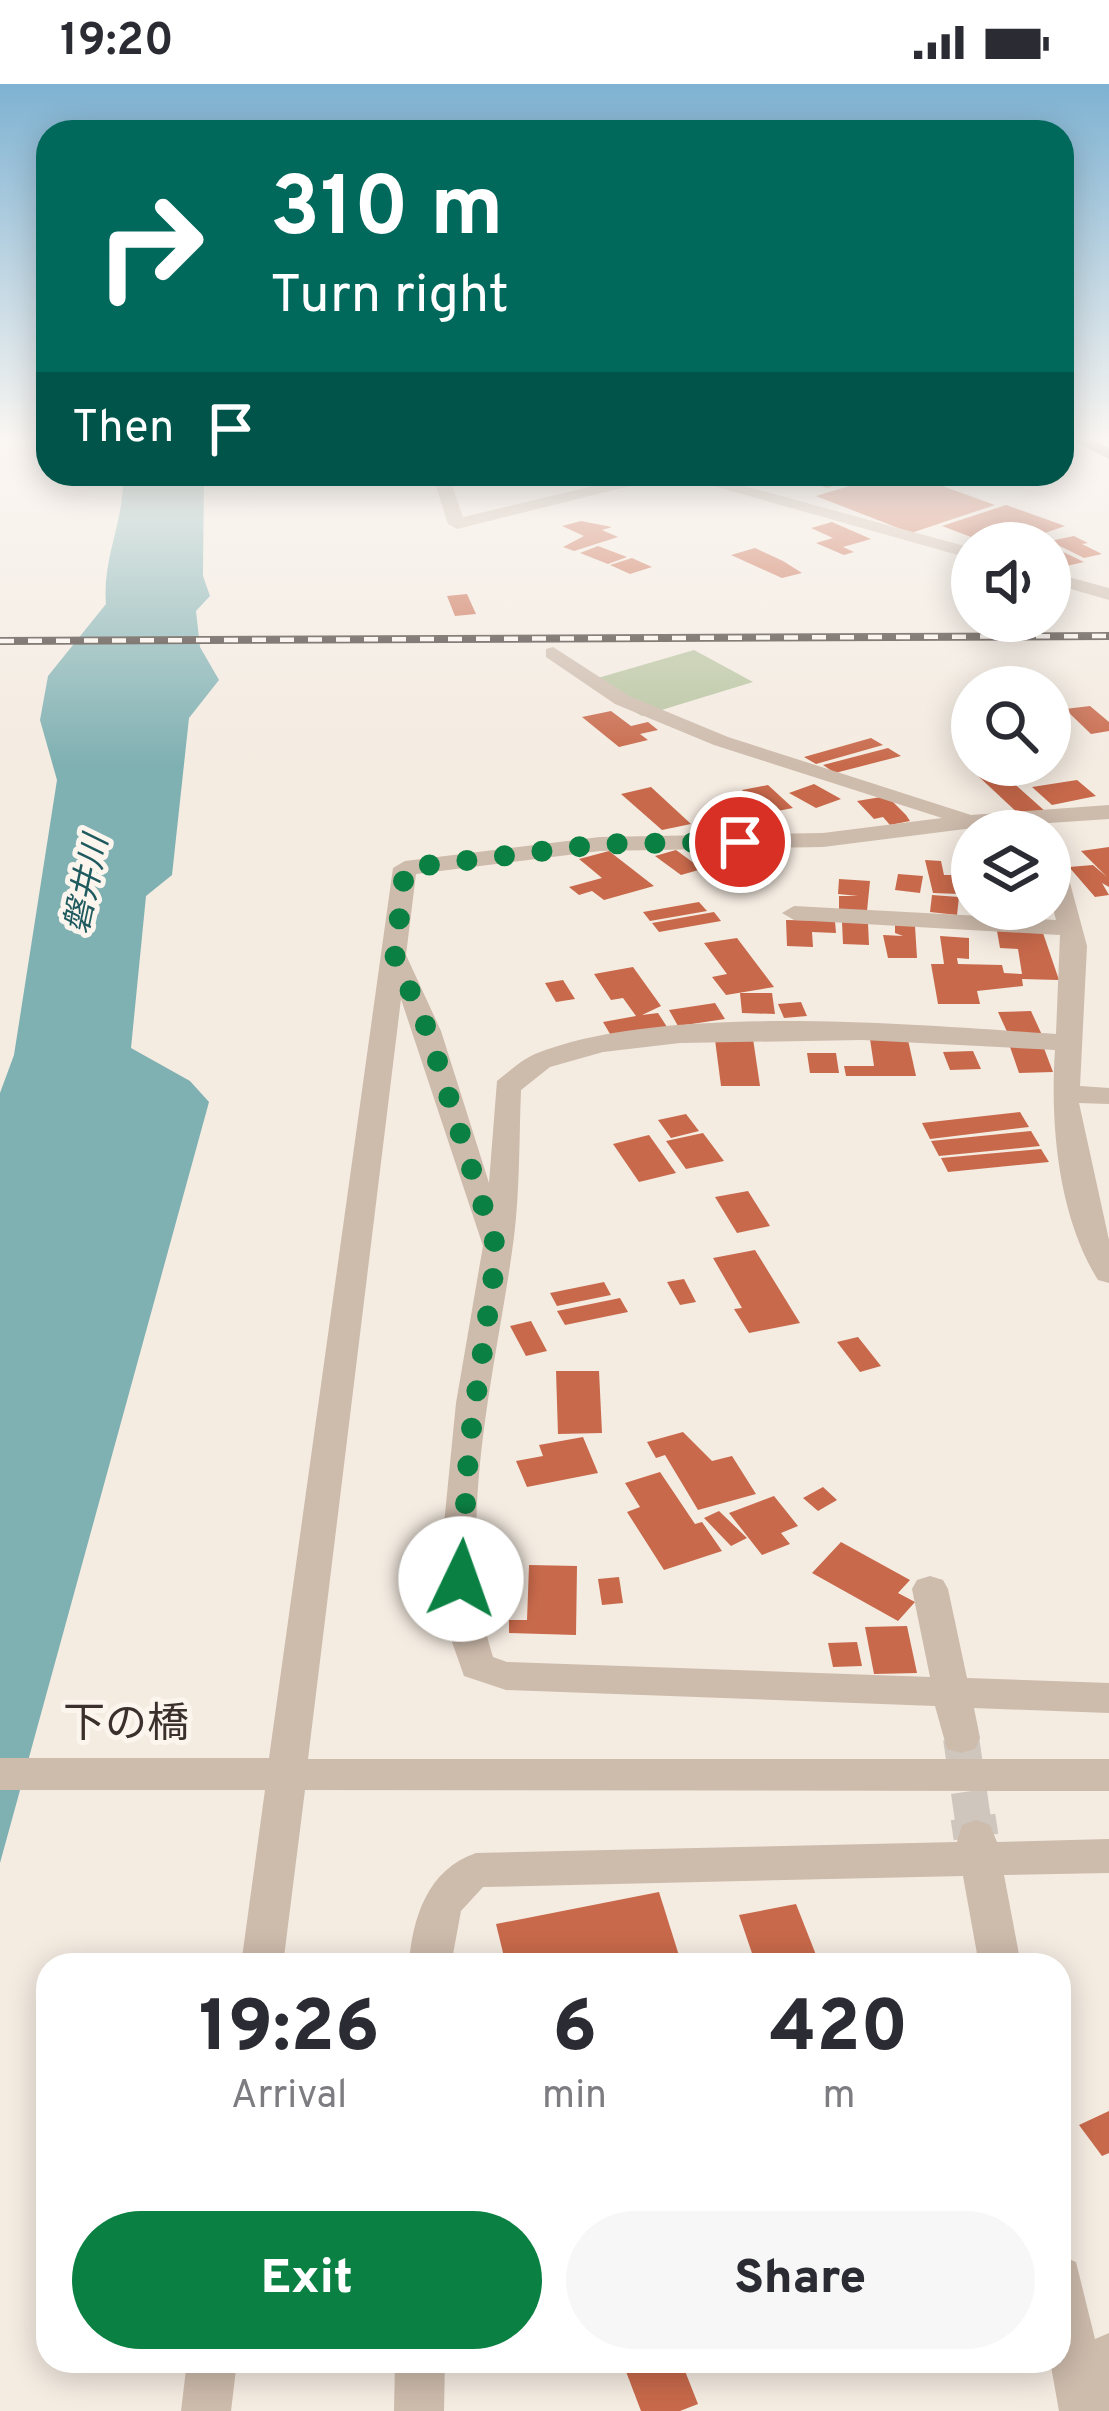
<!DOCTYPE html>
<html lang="en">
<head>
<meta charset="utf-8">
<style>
	body { margin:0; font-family:Overpass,"Noto Sans JP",sans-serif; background:#f7f7f7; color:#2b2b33; height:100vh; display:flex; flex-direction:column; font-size:45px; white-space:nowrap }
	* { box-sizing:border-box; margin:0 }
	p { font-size:39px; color:#7c7c81 }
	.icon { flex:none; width:66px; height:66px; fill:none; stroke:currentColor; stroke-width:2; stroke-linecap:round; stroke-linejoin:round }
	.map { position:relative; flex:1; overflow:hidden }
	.panel { position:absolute; left:36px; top:1869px; width:1035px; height:420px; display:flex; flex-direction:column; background:#fff; border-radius:36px; box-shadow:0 6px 30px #0003 }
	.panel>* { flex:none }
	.banner { position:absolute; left:36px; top:36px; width:1038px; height:366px; border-radius:36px; box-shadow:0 6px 30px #0003; background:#00695c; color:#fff; overflow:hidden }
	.buttons { position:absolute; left:951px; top:438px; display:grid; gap:24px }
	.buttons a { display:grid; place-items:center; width:120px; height:120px; border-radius:50%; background:#fff; box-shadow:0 6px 30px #0003; font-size:60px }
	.pin { position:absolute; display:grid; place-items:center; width:102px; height:102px; color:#fff; margin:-51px; border:6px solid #fff; border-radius:50%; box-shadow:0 3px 12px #0007 }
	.me { position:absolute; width:132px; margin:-66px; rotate:3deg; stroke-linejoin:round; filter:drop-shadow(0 0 9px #0008) }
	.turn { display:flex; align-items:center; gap:42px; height:252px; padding:0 36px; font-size:54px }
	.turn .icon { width:156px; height:156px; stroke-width:2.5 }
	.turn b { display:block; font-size:84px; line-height:102px }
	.then { display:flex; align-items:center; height:114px; padding:0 36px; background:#0003; gap:24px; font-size:45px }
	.eta { display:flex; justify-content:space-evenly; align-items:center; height:204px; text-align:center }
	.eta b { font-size:72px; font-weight:800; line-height:84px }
	.action { display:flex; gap:24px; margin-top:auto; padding:24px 36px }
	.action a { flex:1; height:138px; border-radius:72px; background:#0b8043; color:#fff; font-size:48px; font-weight:800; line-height:138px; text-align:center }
	.action a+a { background:#f7f7f7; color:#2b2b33 }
	.status { display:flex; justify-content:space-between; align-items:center; height:84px; padding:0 60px; background:#fff; direction:ltr }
	.status svg { height:33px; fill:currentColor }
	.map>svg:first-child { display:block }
</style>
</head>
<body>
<div class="status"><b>19:20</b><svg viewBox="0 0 49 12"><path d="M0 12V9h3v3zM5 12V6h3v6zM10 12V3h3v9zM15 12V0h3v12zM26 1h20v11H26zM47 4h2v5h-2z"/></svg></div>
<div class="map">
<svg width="1109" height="2327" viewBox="0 0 1109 2327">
	<rect width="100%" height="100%" fill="#f4ebe1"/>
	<path fill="#b8c4a0" d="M 694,566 L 753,598 L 642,632 L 584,598 Z"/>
	<path fill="#7fb0b2" d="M 123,390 L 204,390 L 203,492 L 210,512 L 196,527 L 200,563 L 219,596 L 189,634 L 172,791 L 146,812 L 131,964 L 190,997 L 209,1018 L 0,1779 L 0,1009 L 14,971 L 57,696 L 40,636 L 48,592 L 106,520 C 102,473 125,437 123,390 Z"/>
	<g fill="#c8694b">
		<path d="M 826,390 L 872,390 L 872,391 L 827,404 L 805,396 Z"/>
		<path d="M 889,390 L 909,390 L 995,421 L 911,449 L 816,412 Z"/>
		<path d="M 1006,421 L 1065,442 L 1016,459 L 987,459 L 942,442 Z"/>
		<path d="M 581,437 L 612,443 L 602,446 L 618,453 L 574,467 L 563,463 L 584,452 L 562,442 Z"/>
		<path d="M 832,438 L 871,455 L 843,463 L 854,468 L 844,471 L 816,459 L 833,454 L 811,444 Z"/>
		<path d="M 1074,452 L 1088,459 L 1082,460 L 1102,470 L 1084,474 L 1050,457 Z"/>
		<path d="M 598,462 L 627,473 L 608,480 L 580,469 Z"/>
		<path d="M 1050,463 L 1053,463 L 1084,478 L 1062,483 L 1050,478 Z"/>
		<path d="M 755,464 L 783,477 L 802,489 L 782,494 L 731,471 Z"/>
		<path d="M 632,474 L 652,483 L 630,490 L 610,481 Z"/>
		<path d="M 467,510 L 476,530 L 455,532 L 447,512 Z"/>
		<path d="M 1090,622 L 1109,638 L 1109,647 L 1091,650 L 1065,625 Z"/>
		<path d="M 611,627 L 631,642 L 648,638 L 658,646 L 640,650 L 648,656 L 619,663 L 582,633 Z"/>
		<path d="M 871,654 L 883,661 L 816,680 L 804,673 Z"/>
		<path d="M 888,664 L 901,672 L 835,689 L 823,681 Z"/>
		<path d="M 1001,688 L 1046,728 L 1021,732 L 977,691 Z"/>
		<path d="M 1077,696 L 1096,712 L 1052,721 L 1032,703 Z"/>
		<path d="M 814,700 L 841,715 L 816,724 L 789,709 Z"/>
		<path d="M 768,701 L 793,724 L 767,729 L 742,706 Z"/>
		<path d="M 651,703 L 691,740 L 662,746 L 621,710 Z"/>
		<path d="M 887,712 L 906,731 L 910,737 L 890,741 L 883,733 L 874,735 L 857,717 Z"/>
		<path d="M 1109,763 L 1109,803 L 1102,799 L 1109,811 L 1095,813 L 1069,783 L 1093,781 L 1107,793 L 1081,767 Z"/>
		<path d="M 676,766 L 702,785 L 681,791 L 655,772 Z"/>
		<path d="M 609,767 L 654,802 L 604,816 L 592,807 L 579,811 L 569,803 L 602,794 L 579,775 Z"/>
		<path d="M 925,776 L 941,777 L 944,791 L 956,791 L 959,810 L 933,809 Z"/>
		<path d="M 898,790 L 923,792 L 920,809 L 895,806 Z"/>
		<path d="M 839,795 L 870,797 L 867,827 L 839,826 L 839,812 L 858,812 L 838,810 Z"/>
		<path d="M 932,811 L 959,813 L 957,831 L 930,828 Z"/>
		<path d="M 699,818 L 707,827 L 650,837 L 643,828 Z"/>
		<path d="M 714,828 L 721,837 L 659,848 L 652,839 Z"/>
		<path d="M 786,836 L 835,837 L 836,849 L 812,848 L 813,863 L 787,862 Z"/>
		<path d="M 842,838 L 868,839 L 869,861 L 843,860 Z"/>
		<path d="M 895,841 L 915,842 L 917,874 L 888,874 L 883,851 L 903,852 L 895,849 Z"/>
		<path d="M 997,847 L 1043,849 L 1059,896 L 1022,895 L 1023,902 L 977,907 L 980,920 L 938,920 L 931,880 L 944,880 L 940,852 L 969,854 L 969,875 L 957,874 L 958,880 L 1002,881 L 1004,889 L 1022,890 L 1018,865 L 1000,864 Z"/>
		<path d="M 737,854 L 774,903 L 726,911 L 712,893 L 727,890 L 704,859 Z"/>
		<path d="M 633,883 L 661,922 L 642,931 L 658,929 L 669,946 L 613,955 L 603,938 L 636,932 L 623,914 L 611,916 L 594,890 Z"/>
		<path d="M 563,896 L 575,915 L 556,918 L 545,899 Z"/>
		<path d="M 740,909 L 772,909 L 775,930 L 742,929 Z"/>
		<path d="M 801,918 L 807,932 L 784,934 L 778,920 Z"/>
		<path d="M 715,919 L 725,935 L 678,942 L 669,926 Z"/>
		<path d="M 1031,927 L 1042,951 L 1009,952 L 998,928 Z"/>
		<path d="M 714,948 L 752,948 L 760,1002 L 721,1002 Z"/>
		<path d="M 870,955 L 908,956 L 916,992 L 846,992 L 844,982 L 874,982 Z"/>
		<path d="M 1042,959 L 1053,988 L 1019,989 L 1009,960 Z"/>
		<path d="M 973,967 L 981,985 L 950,986 L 943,968 Z"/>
		<path d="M 807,969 L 836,969 L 839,989 L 810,989 Z"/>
		<path d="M 1020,1028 L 1029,1043 L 930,1055 L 922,1039 Z"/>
		<path d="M 686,1030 L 699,1047 L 671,1054 L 658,1036 Z"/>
		<path d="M 1031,1047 L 1040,1062 L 939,1072 L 931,1057 Z"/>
		<path d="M 703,1049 L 724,1077 L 686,1085 L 666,1057 Z"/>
		<path d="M 649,1051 L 676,1089 L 639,1098 L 613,1060 Z"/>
		<path d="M 1041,1065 L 1049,1078 L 948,1088 L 941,1074 Z"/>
		<path d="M 748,1107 L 770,1142 L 737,1149 L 715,1113 Z"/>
		<path d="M 755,1166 L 800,1239 L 749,1249 L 734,1225 L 742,1224 L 713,1174 Z"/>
		<path d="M 684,1195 L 696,1218 L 680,1221 L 667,1198 Z"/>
		<path d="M 604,1198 L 611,1211 L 557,1222 L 550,1209 Z"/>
		<path d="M 620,1214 L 628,1228 L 565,1241 L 557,1227 Z"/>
		<path d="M 531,1237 L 547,1267 L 526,1272 L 510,1242 Z"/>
		<path d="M 858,1253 L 881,1282 L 860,1288 L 837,1258 Z"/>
		<path d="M 556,1287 L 599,1287 L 602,1349 L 558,1350 Z"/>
		<path d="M 683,1348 L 712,1377 L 732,1372 L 756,1410 L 698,1426 L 665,1371 L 656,1374 L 647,1358 Z"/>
		<path d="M 583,1353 L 598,1389 L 527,1403 L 516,1377 L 543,1372 L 539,1361 Z"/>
		<path d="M 660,1388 L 695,1440 L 702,1438 L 722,1467 L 664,1486 L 627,1428 L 640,1423 L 625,1399 Z"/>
		<path d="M 823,1403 L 837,1416 L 818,1427 L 803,1414 Z"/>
		<path d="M 774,1412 L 798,1442 L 781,1449 L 790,1460 L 762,1471 L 729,1429 Z"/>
		<path d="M 719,1427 L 747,1454 L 731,1462 L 704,1434 Z"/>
		<path d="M 841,1458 L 910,1496 L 898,1509 L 915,1518 L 898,1537 L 812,1489 Z"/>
		<path d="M 529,1481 L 577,1482 L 576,1551 L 509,1549 L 509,1536 L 527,1536 Z"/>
		<path d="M 619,1493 L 623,1519 L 602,1521 L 598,1495 Z"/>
		<path d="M 907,1542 L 917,1589 L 874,1590 L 865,1543 Z"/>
		<path d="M 857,1558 L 862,1582 L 833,1583 L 828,1559 Z"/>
		<path d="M 659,1808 L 682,1881 L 506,1881 L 496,1840 Z"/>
		<path d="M 796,1820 L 820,1881 L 756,1881 L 739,1831 Z"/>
		<path d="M 1109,2027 L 1109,2069 L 1102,2072 L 1079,2041 Z"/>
		<path d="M 622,2277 L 681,2277 L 698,2320 L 680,2327 L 641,2327 Z"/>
	</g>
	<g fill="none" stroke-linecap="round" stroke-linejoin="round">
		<path stroke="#cfc6bd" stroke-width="36" stroke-dasharray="36 18" stroke-linecap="butt" d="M 961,1654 L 973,1736"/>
		<path stroke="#cfc6bd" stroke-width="45" stroke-dasharray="45 22" stroke-linecap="butt" d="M 973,1733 L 976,1753"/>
		<g fill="#cdbbac" fill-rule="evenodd">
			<path d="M 432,390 L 448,390 L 463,433 L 645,390 L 700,390 L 972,464 L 972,475 L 674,391 L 457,445 L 448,440 Z"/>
			<path d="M 1050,488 L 1109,504 L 1109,516 L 1050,499 Z"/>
			<path d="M 553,563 L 629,612 L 728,653 L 971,731 L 1109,721 L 1109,735 L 973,744 L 823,763 L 600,767 L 416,790 L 406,871 L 441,947 L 489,1099 L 497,997 C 509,988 521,976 535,970 C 664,918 915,941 1056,950 L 1060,851 L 794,836 L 782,829 L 794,822 L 1056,836 L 1050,813 L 1050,762 L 1062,769 L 1087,862 L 1080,1002 L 1109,1004 L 1109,1020 L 1079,1019 L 1109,1156 L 1109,1199 L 1098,1196 C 1058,1132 1050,1040 1055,966 L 862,956 L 680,959 L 603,968 L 550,983 L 521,1006 C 519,1055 520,1104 514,1153 C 497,1284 452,1444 493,1573 L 507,1578 L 930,1593 L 912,1505 L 917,1496 L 930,1492 L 943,1496 L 948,1505 L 967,1594 L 1109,1599 L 1109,1629 L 974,1624 L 980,1654 L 975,1665 L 961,1669 L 947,1665 L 935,1622 L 506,1606 L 464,1592 L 447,1544 L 444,1440 L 456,1319 L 483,1162 L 401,915 L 308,1675 L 1109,1675 L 1109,1707 L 305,1706 L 283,1881 L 241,1881 L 265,1706 L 0,1706 L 0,1674 L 269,1674 L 393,784 L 405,777 L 600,753 L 823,749 L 942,734 L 714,661 L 615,620 L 546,573 L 546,565 Z"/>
			<path d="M 976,1736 L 990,1741 L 997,1758 L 1109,1755 L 1109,1789 L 1004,1791 L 1021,1881 L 979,1881 L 963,1792 L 483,1803 L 461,1827 L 451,1881 L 409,1881 C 412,1834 428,1785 476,1769 L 957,1758 L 962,1741 Z"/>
			<path d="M 1059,2171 L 1076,2178 L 1095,2255 L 1109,2249 L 1109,2327 L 1059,2327 L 1050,2277 L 1059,2277 Z"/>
			<path d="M 187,2277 L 237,2277 L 231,2327 L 181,2327 Z"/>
			<path d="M 395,2277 L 445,2277 L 444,2327 L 394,2327 Z"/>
		</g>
		<path fill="#7d675c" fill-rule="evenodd" d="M 1072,356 L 1093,356 L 1109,364 L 1109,375 Z"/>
		<g stroke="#3b302b" stroke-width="8">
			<path id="rail" d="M 0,557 L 1109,552"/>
		</g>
		<use href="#rail" stroke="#fbf5ee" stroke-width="4.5" stroke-dasharray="14" stroke-linecap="butt"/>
	</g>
	<linearGradient id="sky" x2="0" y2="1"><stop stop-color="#7eb2d2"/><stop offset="0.52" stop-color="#faf6f2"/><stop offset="1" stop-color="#faf6f2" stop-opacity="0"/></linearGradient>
	<rect width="1109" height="682" fill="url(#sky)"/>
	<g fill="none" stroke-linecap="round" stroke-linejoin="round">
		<path stroke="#0b8043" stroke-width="21" stroke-dasharray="0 37.8" d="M 461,1495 L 469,1362 L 497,1166 L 428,947 L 395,873 L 405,784 L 601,760 L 740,758"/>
	</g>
	<g text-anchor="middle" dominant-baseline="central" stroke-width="10" stroke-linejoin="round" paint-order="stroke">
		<g font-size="33" font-style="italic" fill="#1f5a5e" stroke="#fbf5ee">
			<text transform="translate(89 801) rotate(-78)">磐井川</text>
		</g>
		<g font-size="42" fill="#3b302b" stroke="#fbf5ee">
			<text x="126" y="1642">下の橋</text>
		</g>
	</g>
</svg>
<div class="buttons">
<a><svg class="icon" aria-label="sound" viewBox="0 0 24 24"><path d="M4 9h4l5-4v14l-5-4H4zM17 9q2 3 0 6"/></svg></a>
<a><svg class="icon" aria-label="search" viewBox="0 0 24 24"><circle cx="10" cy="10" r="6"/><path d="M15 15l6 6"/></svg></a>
<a><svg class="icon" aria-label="layers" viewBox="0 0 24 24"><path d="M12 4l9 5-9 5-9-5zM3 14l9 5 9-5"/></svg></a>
</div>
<div class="pin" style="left:740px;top:758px;background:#d93025"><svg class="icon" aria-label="arrive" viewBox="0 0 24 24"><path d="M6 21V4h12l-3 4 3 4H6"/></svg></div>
<svg class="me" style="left:461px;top:1495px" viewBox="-20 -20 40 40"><circle r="19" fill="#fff"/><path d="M0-13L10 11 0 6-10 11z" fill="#0b8043"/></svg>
<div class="banner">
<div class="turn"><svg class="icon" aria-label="right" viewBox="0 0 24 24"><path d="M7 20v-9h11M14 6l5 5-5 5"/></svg><div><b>310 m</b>Turn right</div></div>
<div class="then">Then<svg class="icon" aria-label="arrive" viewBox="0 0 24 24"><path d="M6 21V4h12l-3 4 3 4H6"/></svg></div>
</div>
<section class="panel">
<div class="eta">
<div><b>19:26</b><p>Arrival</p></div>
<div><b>6</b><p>min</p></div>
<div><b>420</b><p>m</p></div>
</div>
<div class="action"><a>Exit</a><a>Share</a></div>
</section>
</div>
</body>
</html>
